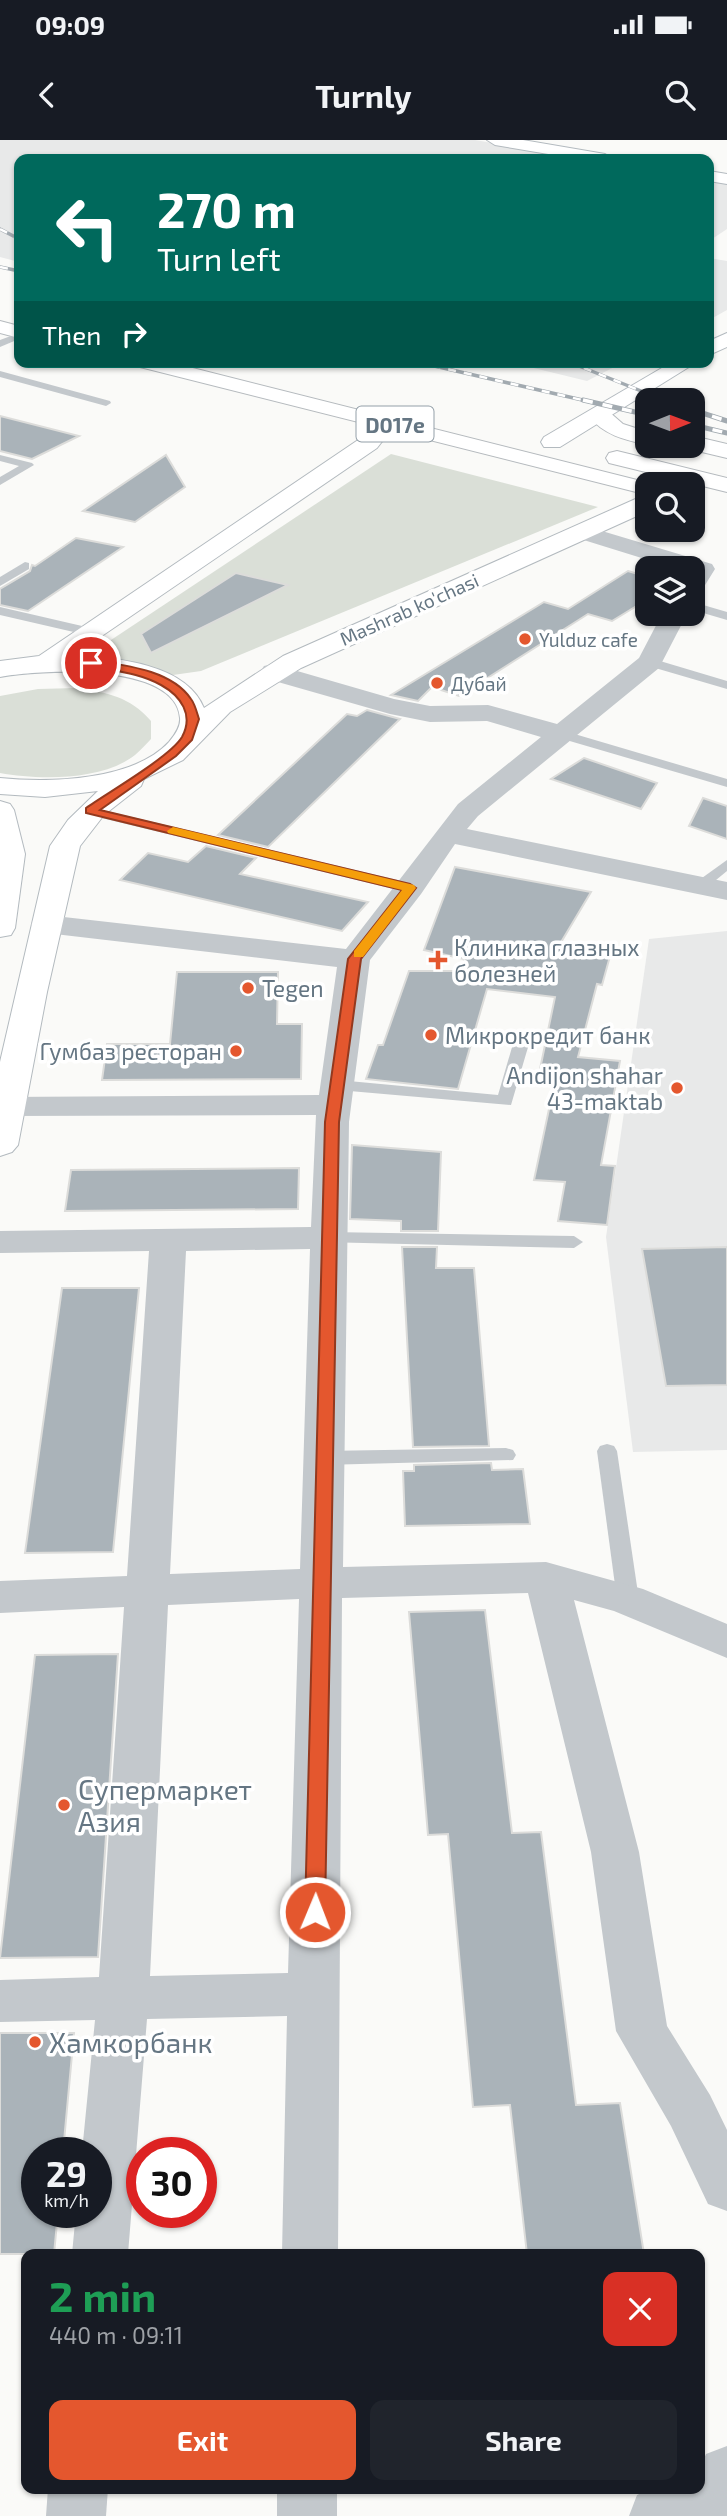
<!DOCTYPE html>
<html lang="en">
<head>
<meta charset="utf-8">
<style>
	body { margin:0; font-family:"Exo 2",sans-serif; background:#20242c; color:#f1f3f6; height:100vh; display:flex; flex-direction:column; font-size:26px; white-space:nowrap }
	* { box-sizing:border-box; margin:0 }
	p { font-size:23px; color:#9ea1a6 }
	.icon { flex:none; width:38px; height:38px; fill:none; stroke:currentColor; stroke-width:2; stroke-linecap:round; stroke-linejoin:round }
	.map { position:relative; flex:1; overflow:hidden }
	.details { position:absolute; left:21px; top:2109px; width:684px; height:245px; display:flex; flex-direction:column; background:#171b24; border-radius:14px; box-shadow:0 2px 5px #0004 }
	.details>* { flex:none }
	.guide { position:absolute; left:14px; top:14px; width:700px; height:214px; border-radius:14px; box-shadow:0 2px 5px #0004; background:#00695c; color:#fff; overflow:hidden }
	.needle { width:46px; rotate:89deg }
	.fabs { position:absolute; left:635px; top:248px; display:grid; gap:14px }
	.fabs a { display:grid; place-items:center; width:70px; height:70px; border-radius:14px; background:#171b24; box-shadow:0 2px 5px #0004; font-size:35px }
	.speed { position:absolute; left:21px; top:1997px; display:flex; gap:14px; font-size:35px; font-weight:700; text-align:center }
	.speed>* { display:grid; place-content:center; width:91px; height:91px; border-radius:50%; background:#171b24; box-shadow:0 2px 5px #0004; line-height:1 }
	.speed small { font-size:18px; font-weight:400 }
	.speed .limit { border:10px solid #d22; background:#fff; color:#111 }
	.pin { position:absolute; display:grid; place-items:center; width:60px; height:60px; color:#fff; margin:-30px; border:4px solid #fff; border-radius:50%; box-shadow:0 2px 7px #0007 }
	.me { position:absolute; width:77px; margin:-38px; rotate:1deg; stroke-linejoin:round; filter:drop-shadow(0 0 5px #0008) }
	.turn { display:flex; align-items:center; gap:24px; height:147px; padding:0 28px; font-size:32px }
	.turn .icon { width:91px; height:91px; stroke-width:2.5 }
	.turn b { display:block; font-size:49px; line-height:60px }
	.then { display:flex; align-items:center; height:66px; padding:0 28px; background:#0003; gap:14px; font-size:26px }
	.round { display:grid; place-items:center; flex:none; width:74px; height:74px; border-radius:14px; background:#20242c }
	.summary { display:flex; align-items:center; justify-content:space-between; height:119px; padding:0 28px }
	h1 { font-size:42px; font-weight:700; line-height:52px; color:#1e9e55 }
	.primary-button { display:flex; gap:14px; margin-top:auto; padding:14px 28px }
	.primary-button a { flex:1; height:80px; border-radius:14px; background:#e4572e; color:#fff; font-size:28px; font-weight:700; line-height:80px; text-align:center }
	.primary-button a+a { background:#20242c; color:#f1f3f6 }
	.status { display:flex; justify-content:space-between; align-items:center; height:49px; padding:0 35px; background:#171b24; direction:ltr }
	.status svg { height:19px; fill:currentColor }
	header { display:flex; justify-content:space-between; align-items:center; height:91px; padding:0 28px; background:#171b24; font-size:32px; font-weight:700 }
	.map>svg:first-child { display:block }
</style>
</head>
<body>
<div class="status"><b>09:09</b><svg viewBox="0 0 49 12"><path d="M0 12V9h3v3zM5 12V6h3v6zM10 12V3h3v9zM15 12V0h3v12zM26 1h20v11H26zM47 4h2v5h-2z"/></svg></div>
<header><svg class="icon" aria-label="back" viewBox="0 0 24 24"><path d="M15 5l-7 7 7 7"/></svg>Turnly<svg class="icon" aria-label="search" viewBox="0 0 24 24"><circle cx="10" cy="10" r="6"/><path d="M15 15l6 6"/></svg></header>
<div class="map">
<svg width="727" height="2376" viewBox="0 0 727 2376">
	<rect width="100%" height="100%" fill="#fafaf8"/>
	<g fill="#e8e9e9">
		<path d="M 0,0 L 475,0 L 586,19 L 19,19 L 19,122 L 0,117 Z"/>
		<path d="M 709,41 L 727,44 L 727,89 L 709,101 Z"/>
		<path d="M 709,118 L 727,121 L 727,170 L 709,180 Z"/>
		<path d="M 509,222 L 624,222 L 587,241 Z"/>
		<path d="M 727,791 L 727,1310 L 633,1312 L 606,1097 L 649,799 Z"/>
	</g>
	<g fill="#dadfd7">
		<path d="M 391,314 L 598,367 L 201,531 L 159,537 L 108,520 L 104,512 L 111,500 Z"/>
		<path d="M 76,548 C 108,553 129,556 151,581 L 151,599 C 146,604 141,610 135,615 C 102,641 39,640 0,633 L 0,556 L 38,549 Z"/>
	</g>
	<g fill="#aab3b9" stroke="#dcdcda" stroke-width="2">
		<path d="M 0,276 L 79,296 L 32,319 L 0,311 Z"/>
		<path d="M 166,315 L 185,347 L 135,382 L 83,371 Z"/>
		<path d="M 76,398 L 123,407 L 28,471 L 0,465 L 0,449 L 30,431 L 32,425 L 35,426 Z"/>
		<path d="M 628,431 L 648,437 L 648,459 L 612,481 L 588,474 L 459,556 L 432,547 L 418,561 L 391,555 L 544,462 L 568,469 Z"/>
		<path d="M 236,433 L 288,445 L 151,513 L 141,494 Z"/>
		<path d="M 367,570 L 400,579 L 268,707 L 218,695 L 347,574 L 357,576 Z"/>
		<path d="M 584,618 L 657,643 L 641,669 L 551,639 Z"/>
		<path d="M 703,658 L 727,666 L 727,699 L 689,686 Z"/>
		<path d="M 206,706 L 256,718 L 240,734 L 368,762 L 342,791 L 120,740 L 148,713 L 188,722 Z"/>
		<path d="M 455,727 L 591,752 L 560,804 L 612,809 L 602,845 L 597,844 L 578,917 L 620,921 L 601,1025 L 615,1026 L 607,1085 L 558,1081 L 565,1042 L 534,1040 L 556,936 L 539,934 L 555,857 L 487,849 L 458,949 L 366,939 L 378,905 L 383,905 L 409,831 L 463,831 L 464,819 L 424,810 Z"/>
		<path d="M 177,832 L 278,832 L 277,884 L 302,884 L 301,939 L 102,940 L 107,904 L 170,904 Z"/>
		<path d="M 352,1005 L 441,1012 L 438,1091 L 401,1091 L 401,1081 L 350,1079 Z"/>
		<path d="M 299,1028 L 298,1069 L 65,1071 L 71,1030 Z"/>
		<path d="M 402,1107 L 437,1107 L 436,1128 L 474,1128 L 489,1306 L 413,1307 Z"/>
		<path d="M 727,1107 L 727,1245 L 666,1246 L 642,1109 Z"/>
		<path d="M 62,1148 L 139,1148 L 113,1412 L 25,1413 Z"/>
		<path d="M 491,1323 L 492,1330 L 523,1329 L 530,1384 L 405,1386 L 403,1331 L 414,1331 L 414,1325 Z"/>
		<path d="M 485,1470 L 512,1693 L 541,1692 L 576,1965 L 620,1963 L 644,2114 L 527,2114 L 510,1965 L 473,1967 L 448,1694 L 428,1695 L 409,1472 Z"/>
		<path d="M 118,1514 L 98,1817 L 0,1818 L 35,1515 Z"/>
		<path d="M 0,1893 L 74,1893 L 63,2012 L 37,2012 L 37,2072 L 58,2072 L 54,2114 L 0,2114 Z"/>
	</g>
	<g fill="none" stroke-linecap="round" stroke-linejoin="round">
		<g stroke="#b3babf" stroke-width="2">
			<g id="secondary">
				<path d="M 487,0 L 523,0 L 605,14 L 613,19 L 578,19 L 495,5 Z"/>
				<path d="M 709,31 L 727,34 L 727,44 L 709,41 Z"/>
				<path d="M 727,193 L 727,207 L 709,215 L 709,201 Z"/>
				<path d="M 672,222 L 697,222 L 560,307 L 544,307 L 541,302 L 544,297 Z"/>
				<path d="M 378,274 L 386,275 L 391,290 L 377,308 L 74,515 C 115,518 186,523 204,568 L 283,516 L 640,357 L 648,355 L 648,371 L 301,528 L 230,572 L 183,620 L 144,639 L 141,646 L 104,675 L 80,706 L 47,852 L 18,1005 L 12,1012 L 0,1016 L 0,922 L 50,706 L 68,680 L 98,651 L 45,657 L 0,654 L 0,638 C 49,643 133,641 169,602 C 174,596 181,587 180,578 C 176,521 37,530 0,537 L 0,521 L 39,516 L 361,298 L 369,289 L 367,280 L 370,275 Z"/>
				<path d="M 0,661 L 10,664 L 14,670 L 25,714 L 15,788 L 11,795 L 0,797 Z"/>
			</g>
		</g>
		<g stroke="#b5babe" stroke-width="2">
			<g id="primary">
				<path d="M 0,181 L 19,186 L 19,198 L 0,193 Z"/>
				<path d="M 133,222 L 169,222 L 657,345 L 648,345 L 648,355 L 136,226 Z"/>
				<path d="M 599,269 L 607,270 L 623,284 L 648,292 L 648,305 C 625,300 603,295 588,275 L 591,270 Z"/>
				<path d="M 693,296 L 727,304 L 727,318 L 685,308 L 693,306 Z"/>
				<path d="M 617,311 L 727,338 L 727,352 L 609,323 L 606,318 L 609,313 Z"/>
			</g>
		</g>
		<g fill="#c3c8cc" fill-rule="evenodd">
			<path d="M 570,12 L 573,16 L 550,19 L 551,17 Z"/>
			<path d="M 19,193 L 19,199 L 0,207 L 0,200 Z"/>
			<path d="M 0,231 L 110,261 L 111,263 L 106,266 L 0,237 Z"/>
			<path d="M 0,315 L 32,323 L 34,325 L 0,345 L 0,337 L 19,326 L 0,321 Z"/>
			<path d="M 25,422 L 29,423 L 29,429 L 0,446 L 0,437 Z"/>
			<path d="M 693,462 L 727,472 L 727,480 L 693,470 Z"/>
			<path d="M 0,467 L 95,489 L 97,492 L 91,496 L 0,475 Z"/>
			<path d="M 650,518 L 727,541 L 727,549 L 645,525 L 644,522 Z"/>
			<path d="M 561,590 L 727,639 L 727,647 L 556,597 L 554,594 Z"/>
			<path d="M 90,667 L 410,743 L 418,748 L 410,753 L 85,674 L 83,671 L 85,668 Z"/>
			<path d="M 727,720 L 727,731 L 705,749 L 695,749 L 692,746 L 695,743 Z"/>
			<path d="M 523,892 L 531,897 L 511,965 L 338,950 L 330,945 L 338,940 L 498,955 L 515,897 Z"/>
			<path d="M 329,1092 L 574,1096 L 583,1102 L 574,1108 L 322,1102 L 320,1098 Z"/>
			<path d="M 607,1304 L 614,1306 L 617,1311 L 639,1460 L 636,1465 L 628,1468 L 620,1465 L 617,1460 L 597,1311 L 600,1306 Z"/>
			<path d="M 506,1308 L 513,1310 L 516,1315 L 513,1320 L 323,1325 L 316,1323 L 313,1318 L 316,1313 L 323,1311 Z"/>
		</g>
		<g fill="#c3c8cc" fill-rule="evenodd">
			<path d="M 582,385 L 712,424 L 715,429 L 702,450 L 693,452 L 693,429 L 677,429 L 574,397 L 570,392 L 574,387 Z"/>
			<path d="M 662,474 L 687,474 L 659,528 L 478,676 L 467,689 L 727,742 L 727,760 L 455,704 L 421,754 L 370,820 L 349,982 L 343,1427 L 546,1422 L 643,1449 L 727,1484 L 727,1518 L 614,1471 L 574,1460 L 639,1712 L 667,1886 L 710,1955 L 727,1990 L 727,2071 L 708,2064 L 671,1986 L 616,1891 L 591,1712 L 528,1453 L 342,1458 L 338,2114 L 282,2114 L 287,1876 L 147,1879 L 128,2114 L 72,2114 L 76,2072 L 96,2072 L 96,2012 L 82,2012 L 95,1880 L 0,1882 L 0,1840 L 99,1837 L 124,1467 L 0,1473 L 0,1441 L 127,1436 L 149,1111 L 0,1113 L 0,1091 L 311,1087 L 316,975 L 7,976 L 0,975 L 0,957 L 319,955 L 337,827 L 46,793 L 35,791 L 31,784 L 35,777 L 46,775 L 346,809 L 458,664 L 541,597 L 487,581 L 430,582 L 390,574 L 264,538 L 260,532 L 264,526 L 273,524 L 394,559 L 430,566 L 488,565 L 557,584 L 639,518 ZM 310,1109 L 300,1429 L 170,1434 L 186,1111 ZM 299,1459 L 288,1833 L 150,1836 L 168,1465 Z"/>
			<path d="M 727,2306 L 727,2376 L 629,2376 L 637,2355 L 652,2348 L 700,2348 L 700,2328 L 706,2314 Z"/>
			<path d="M 48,2348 L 108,2348 L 106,2376 L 46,2376 Z"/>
			<rect x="277" y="2348" width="60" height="28"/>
		</g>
		<use href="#secondary" fill="#fff" fill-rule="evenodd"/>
		<use href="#primary" fill="#fff" fill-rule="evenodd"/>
		<g stroke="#a2aab0" stroke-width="3.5">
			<g id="rail-far1">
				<path d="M 0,89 L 19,99"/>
				<path d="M 0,127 L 19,131"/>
				<path d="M 417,222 L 591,262"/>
				<path d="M 569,222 L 666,261"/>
			</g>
		</g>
		<g stroke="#a2aab0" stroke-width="5">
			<g id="rail">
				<path d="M 583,260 L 648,275"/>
				<path d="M 693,270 L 727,281"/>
				<path d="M 693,285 L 727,293"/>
			</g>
		</g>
		<use href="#rail-far1" stroke="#fff" stroke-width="2.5" stroke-dasharray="8" stroke-linecap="butt"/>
		<use href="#rail" stroke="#fff" stroke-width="3.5" stroke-dasharray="10" stroke-linecap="butt"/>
	</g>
	<path fill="#e4572e" stroke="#94391e" stroke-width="2" d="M 91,520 C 122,525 171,529 191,559 C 195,564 197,573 199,579 L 192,600 L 176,616 L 100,670 L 410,744 L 416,748 L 361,819 L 339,982 L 325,1772 L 322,1778 L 315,1780 L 308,1778 L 305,1772 L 325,982 L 348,819 L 402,750 L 86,673 L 86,668 C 107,653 170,617 182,597 C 194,575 181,556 161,545 C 138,532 112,531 87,525 L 86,523 Z"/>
	<path fill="#f59e0b" d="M 173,687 L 414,745 L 416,748 L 363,817 L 354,817 L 354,811 L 402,750 L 168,693 L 167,691 Z"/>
	<g fill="#e4572e" stroke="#fff" stroke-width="2.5">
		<circle cx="525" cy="499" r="7"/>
		<circle cx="437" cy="543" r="7"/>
		<path d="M434.5 809.5h7v7h7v7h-7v7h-7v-7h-7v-7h7z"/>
		<circle cx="248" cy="848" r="7"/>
		<circle cx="431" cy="895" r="7"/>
		<circle cx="236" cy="911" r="7"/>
		<circle cx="677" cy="948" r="7"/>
		<circle cx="64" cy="1665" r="7"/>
		<circle cx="35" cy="1902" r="7"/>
	</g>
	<g text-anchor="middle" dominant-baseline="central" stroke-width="7" stroke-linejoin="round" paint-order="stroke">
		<g font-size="19" fill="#657683" stroke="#fff">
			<text transform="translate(409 469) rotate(-24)">Mashrab ko'chasi</text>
		</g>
		<g font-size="19" fill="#657683" stroke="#fff" text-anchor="start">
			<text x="539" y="499">Yulduz cafe</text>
			<text x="451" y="543">Дубай</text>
		</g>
		<rect fill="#fff" stroke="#939fa8" stroke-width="2" x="356.5" y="266.5" width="77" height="35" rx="5"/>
		<g font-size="21" font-weight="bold" fill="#657683">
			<text x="395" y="284">D017e</text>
		</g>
		<g font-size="23" fill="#657683" stroke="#fff" text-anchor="start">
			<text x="454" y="807">Клиника глазных<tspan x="454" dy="26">болезней</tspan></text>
			<text x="262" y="848">Tegen</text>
			<text x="445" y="895">Микрокредит банк</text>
			<text x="222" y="911" text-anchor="end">Гумбаз ресторан</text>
			<text x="663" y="935" text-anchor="end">Andijon shahar<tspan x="663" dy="26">43-maktab</tspan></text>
		</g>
		<g font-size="28" fill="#657683" stroke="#fff" text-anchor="start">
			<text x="78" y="1649">Супермаркет<tspan x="78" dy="32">Азия</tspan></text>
			<text x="49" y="1902">Хамкорбанк</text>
		</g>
	</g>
</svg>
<div class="fabs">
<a><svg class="needle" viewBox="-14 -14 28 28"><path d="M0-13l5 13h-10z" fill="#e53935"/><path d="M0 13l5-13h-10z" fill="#9ea1a6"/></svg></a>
<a><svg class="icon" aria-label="search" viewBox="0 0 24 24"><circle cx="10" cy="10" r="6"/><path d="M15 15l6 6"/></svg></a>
<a><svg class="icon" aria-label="layers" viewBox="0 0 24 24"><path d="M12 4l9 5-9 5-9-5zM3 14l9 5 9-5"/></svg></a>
</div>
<div class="speed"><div>29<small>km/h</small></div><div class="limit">30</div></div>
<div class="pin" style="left:91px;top:523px;background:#d93025"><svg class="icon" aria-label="arrive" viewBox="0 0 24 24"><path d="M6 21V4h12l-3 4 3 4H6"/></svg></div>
<svg class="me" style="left:315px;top:1772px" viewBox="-20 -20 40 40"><circle r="17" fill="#e4572e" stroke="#fff" stroke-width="3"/><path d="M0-11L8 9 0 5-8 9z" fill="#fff"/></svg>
<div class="guide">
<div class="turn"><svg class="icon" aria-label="left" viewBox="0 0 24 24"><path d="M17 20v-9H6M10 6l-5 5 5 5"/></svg><div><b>270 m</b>Turn left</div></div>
<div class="then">Then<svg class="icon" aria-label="right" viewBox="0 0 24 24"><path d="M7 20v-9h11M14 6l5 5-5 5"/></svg></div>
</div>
<section class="details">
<div class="summary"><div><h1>2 min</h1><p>440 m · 09:11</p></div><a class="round" style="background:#d93025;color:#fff"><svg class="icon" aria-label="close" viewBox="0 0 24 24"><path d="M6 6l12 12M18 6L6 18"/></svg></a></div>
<div class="primary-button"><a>Exit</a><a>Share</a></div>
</section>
</div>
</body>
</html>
